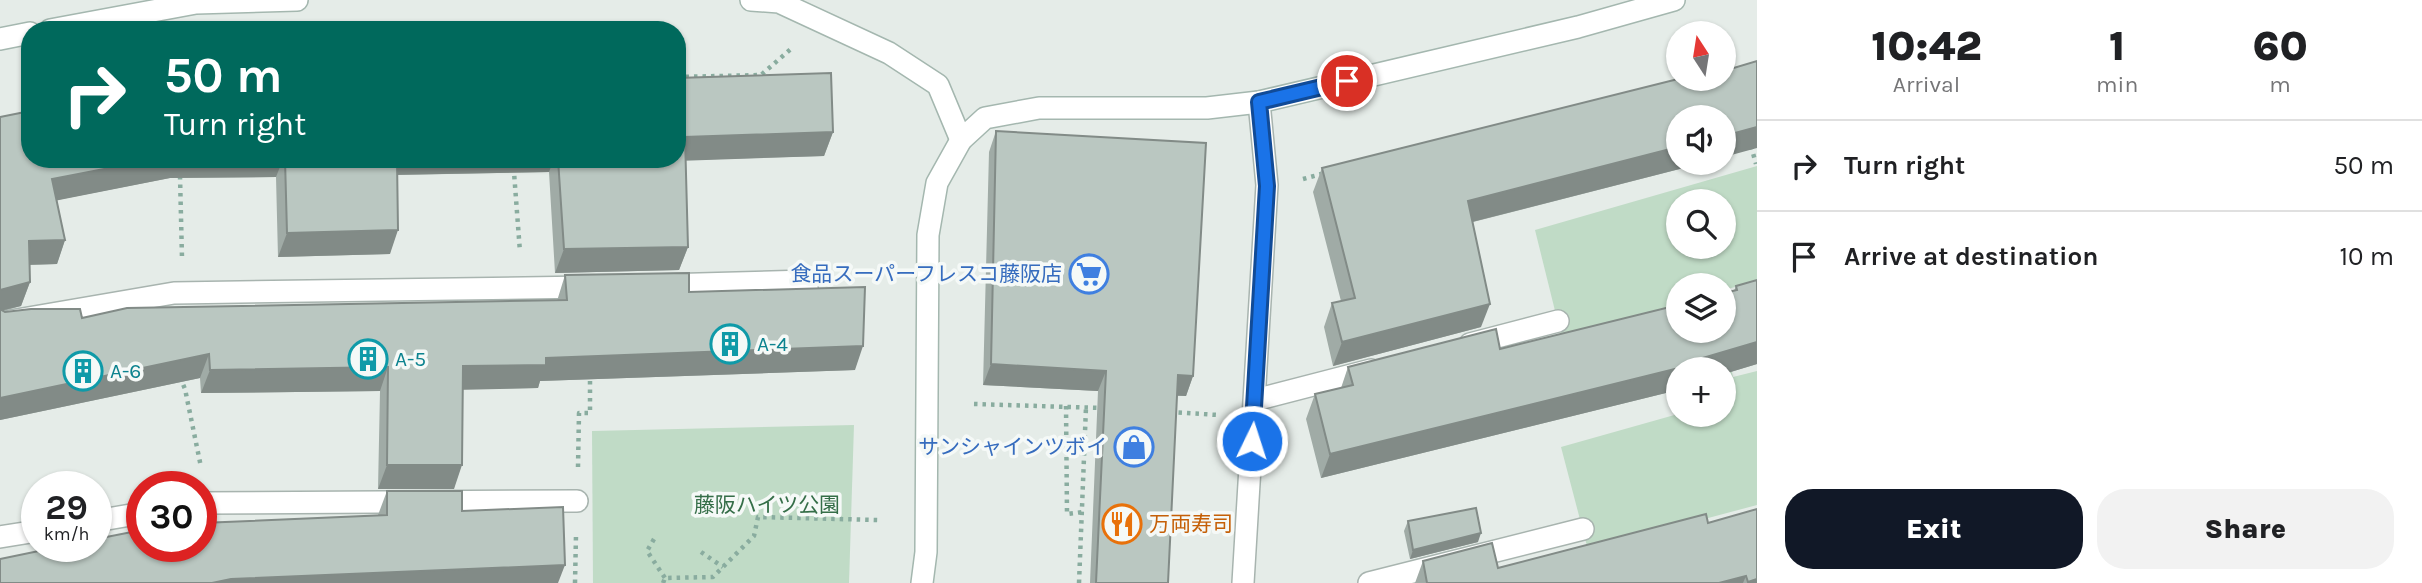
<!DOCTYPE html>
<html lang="en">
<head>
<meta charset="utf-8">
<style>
	body { margin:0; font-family:Karla,"Noto Sans JP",sans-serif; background:#f2f2f2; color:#202124; height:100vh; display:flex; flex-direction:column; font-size:26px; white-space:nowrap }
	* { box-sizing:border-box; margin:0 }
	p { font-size:23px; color:#757577 }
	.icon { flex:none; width:38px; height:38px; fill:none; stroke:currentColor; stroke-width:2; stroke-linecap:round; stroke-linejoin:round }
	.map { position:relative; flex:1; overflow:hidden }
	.sheet { display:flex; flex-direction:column; background:#fff; width:665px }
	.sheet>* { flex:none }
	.banner { position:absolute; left:21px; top:21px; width:665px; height:147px; border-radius:28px; box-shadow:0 2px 5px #0004; background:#00695c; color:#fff; overflow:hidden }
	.needle { width:46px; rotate:348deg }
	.controls { position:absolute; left:1666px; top:21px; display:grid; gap:14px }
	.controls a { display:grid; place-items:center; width:70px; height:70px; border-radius:50%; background:#fff; box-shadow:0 2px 5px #0004; font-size:35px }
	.speed { position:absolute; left:21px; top:471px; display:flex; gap:14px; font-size:35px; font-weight:700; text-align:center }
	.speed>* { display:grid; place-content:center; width:91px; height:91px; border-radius:50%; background:#fff; box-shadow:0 2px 5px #0004; line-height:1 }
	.speed small { font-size:18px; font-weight:400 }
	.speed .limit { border:10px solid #d22; background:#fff; color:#111 }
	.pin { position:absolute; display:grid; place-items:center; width:60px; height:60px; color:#fff; margin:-30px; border:4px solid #fff; border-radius:50%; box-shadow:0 2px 7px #0007 }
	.me { position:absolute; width:77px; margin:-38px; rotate:4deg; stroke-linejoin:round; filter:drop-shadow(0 0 5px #0008) }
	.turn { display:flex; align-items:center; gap:24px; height:147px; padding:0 28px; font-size:32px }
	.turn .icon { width:91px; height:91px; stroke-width:2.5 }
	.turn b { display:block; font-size:49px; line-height:60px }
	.eta { display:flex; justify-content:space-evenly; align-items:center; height:119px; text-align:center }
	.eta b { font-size:42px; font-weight:800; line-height:49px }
	.action { display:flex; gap:14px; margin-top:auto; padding:14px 28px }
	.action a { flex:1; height:80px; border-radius:28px; background:#111827; color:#fff; font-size:28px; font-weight:800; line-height:80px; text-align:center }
	.action a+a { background:#f2f2f2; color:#202124 }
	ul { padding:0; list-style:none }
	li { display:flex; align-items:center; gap:21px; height:91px; padding:0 28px; border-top:2px solid #e0e0e0 }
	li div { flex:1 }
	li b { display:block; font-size:26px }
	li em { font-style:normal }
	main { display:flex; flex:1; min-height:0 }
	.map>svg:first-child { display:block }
</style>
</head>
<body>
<main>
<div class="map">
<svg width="1757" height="583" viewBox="0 0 1757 583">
	<rect width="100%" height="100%" fill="#e5ece8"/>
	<g fill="#c0dbc6" fill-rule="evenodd">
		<path d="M 1757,166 L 1757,281 L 1724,290 L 1724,285 L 1678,285 L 1678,331 L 1723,331 L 1733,377 L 1757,371 L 1757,505 L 1588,550 L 1561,447 L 1678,414 L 1724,415 L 1724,369 L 1561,335 L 1535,230 ZM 1678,201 L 1724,201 L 1724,247 L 1678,247 Z"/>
		<path d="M 854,425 L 849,583 L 593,583 L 592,431 Z"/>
	</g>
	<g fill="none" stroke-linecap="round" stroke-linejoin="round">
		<g stroke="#a8b4af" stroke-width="24">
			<g id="lane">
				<path d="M 662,285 L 807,281 L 807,289"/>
				<path d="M 0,323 L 174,293 L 588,287"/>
				<path d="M 1470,344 L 1558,321"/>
				<path d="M 1255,400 L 1371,370"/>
				<path d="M 201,503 L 577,501"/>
				<path d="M 96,521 L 142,513"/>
				<path d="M 0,537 L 37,531"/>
				<path d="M 1369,583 L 1583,529"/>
			</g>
		</g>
		<g stroke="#a8b4af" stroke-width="24">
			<path id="street" d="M 1243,583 L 1267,185 L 1259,102"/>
		</g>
		<g stroke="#a4b7af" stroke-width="24">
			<g id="secondary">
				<path d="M 751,0 L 779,2 L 889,53 L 938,85 L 961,140"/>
				<path d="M 50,30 L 196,3 L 297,0"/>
				<path d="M 0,39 L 30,33"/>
				<path d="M 922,583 L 926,552 L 928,235 L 937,183 L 961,140 L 985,118 L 1039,108 L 1207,108 L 1259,102 L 1578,27 L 1674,0"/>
			</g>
		</g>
		<g stroke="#89ac9f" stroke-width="4.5" stroke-dasharray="3.5 5" stroke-linecap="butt">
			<path d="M 677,77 L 761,75 L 792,48"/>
			<path d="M 1751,146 L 1756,164"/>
			<path d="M 513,159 L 520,252"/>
			<path d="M 180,176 L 182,258"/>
			<path d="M 1303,179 L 1325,173"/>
			<path d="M 180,377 L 185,389 L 201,467"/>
			<path d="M 974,404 L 1102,408"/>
			<path d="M 1066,406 L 1067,514 L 1083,512"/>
			<path d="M 1170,412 L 1218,415"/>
			<path d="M 578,467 L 579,413 L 590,413 L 590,374"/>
			<path d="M 654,539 L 647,551 L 665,578"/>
			<path d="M 701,552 L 723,567"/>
			<path d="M 575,583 L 576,535"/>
			<path d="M 663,583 L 665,578 L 713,577 L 754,536 L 758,517 L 878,520"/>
			<path d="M 1079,583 L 1086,407"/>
		</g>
		<use href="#lane" stroke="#fff" stroke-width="21"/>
		<use href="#street" stroke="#fff" stroke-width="21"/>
		<use href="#secondary" stroke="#fff" stroke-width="21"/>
	</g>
	<g fill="#a0aba6">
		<path d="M 0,117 L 30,159 L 677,159 L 833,132 L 824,156 L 686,160 L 688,247 L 679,270 L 555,273 L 549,172 L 397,175 L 390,254 L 278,257 L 276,177 L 170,178 L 57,200 L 65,240 L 57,264 L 30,265 L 30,282 L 21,306 L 3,311 L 5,312 L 82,318 L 557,301 L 565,275 L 689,292 L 855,370 L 540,381 L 538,388 L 463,389 L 454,489 L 378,489 L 380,391 L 201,393 L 200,378 L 0,420 Z"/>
		<path d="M 996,131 L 1193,376 L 1186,396 L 1177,396 L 1168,583 L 1090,583 L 1098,391 L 983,385 L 989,152 Z"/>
		<path d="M 1703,163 L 1473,222 L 1481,327 L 1333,366 L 1324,327 L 1332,303 L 1341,301 L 1313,192 L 1322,168 Z"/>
		<path d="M 1736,286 L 1757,364 L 1724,374 L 1724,369 L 1678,369 L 1678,390 L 1321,478 L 1306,419 L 1315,394 L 1341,388 L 1348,367 L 1500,349 L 1734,291 Z"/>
		<path d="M 387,491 L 462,511 L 378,515 Z"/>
		<path d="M 1408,521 L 1478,542 L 1410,559 L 1404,531 Z"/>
		<path d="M 1708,523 L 1757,583 L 1415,583 L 1423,561 L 1498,568 Z"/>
	</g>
	<g fill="#828b87">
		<path d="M 1757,127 L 1757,148 L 1724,157 L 1724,136 Z"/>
		<path d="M 833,132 L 824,156 L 677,161 L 685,137 Z"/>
		<path d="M 1678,147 L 1678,163 L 1703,163 L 1460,225 L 1468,201 Z"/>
		<path d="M 156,159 L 283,159 L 276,177 L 170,178 L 44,203 L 52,179 Z"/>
		<path d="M 393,159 L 554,159 L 549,172 L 388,175 Z"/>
		<path d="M 398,230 L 390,254 L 278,257 L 287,233 Z"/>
		<path d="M 65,240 L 57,264 L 20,265 L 29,241 Z"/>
		<path d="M 688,247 L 679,270 L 555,273 L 564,249 Z"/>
		<path d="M 30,282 L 21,306 L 0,311 L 0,290 Z"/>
		<path d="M 1490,304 L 1481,327 L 1333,366 L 1342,342 Z"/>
		<path d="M 1757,342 L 1757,364 L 1724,374 L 1724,369 L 1678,369 L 1678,390 L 1321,478 L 1330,454 Z"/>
		<path d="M 863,346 L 855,370 L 540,381 L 538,388 L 455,390 L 463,366 L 546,358 Z"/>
		<path d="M 209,354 L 200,378 L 0,420 L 0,398 Z"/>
		<path d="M 991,364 L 1106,371 L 1098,391 L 983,385 Z"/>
		<path d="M 388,367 L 380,391 L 201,393 L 210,370 Z"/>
		<path d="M 1178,375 L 1193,376 L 1186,396 L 1170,395 Z"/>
		<path d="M 387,465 L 462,465 L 454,489 L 378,489 Z"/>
		<path d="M 1481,533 L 1478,542 L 1410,559 L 1413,550 Z"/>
		<path d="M 565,565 L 558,583 L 212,583 L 231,579 Z"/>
		<path d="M 1746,576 L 1743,583 L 1719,583 Z"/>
		<path d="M 1757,579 L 1757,583 L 1747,583 L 1748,582 Z"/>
	</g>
	<g fill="#bac7c1" stroke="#828b87" stroke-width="2">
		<path d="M 1757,61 L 1757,127 L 1724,136 L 1724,117 L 1678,117 L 1678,147 L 1468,201 L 1490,304 L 1342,342 L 1332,303 L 1355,298 L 1322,168 L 1678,79 L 1724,79 L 1724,67 L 1726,67 L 1727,70 Z"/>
		<path d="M 831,73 L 833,132 L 685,137 L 688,247 L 564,249 L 558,159 L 677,159 L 677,78 Z"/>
		<path d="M 30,111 L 30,159 L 156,159 L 52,179 L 65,240 L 29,241 L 30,282 L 0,290 L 0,117 Z"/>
		<path d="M 996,131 L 1206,143 L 1193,376 L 1178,375 L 1168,583 L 1096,583 L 1106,371 L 991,364 Z"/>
		<path d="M 285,159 L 397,159 L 398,230 L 287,233 Z"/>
		<path d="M 689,273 L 689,292 L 865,287 L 863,346 L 546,358 L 546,365 L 463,366 L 462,465 L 387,465 L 388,367 L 210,370 L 209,354 L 0,398 L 0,309 L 5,312 L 31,309 L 80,309 L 82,318 L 127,308 L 567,300 L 565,275 Z"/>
		<path d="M 1757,280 L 1757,342 L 1686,363 L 1687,366 L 1330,454 L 1315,394 L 1353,385 L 1348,367 L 1496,329 L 1500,349 L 1678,305 L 1678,331 L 1724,331 L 1724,293 L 1737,290 L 1736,286 Z"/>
		<path d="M 387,491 L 462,491 L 462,511 L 563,507 L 565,565 L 231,579 L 212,583 L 0,583 L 0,559 L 63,546 L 96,546 L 96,539 L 142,530 L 142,546 L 201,546 L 201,523 L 387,515 Z"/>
		<path d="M 1476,508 L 1481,533 L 1413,550 L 1408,521 Z"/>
		<path d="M 1757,509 L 1757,579 L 1748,582 L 1746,576 L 1719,583 L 1427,583 L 1423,561 L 1492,543 L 1498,568 L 1706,514 L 1708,523 Z"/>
	</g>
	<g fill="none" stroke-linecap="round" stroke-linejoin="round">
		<g stroke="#114b97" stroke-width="18">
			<path id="route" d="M 1252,441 L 1267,186 L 1259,102 L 1347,81"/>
		</g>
		<use href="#route" stroke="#1a73e8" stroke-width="12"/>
	</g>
	<defs>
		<g id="supermarket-ring" transform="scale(2.0125)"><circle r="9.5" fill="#f5f9f7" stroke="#3f7fe0" stroke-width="1.5"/><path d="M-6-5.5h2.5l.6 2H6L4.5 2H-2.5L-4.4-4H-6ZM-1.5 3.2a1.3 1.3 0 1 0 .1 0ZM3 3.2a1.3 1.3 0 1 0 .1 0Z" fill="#3f7fe0"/></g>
		<g id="building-ring" transform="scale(2.0125)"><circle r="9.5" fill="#f5f9f7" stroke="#0f9aa8" stroke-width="1.5"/><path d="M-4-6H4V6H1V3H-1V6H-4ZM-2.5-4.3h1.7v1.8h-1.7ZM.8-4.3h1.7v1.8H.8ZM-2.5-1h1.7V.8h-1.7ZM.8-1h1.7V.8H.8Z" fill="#0f9aa8"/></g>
		<g id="shop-ring" transform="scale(2.0125)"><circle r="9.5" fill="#f5f9f7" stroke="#3f7fe0" stroke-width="1.5"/><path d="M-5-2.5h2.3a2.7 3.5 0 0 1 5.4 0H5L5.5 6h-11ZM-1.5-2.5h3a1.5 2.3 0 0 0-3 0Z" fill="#3f7fe0"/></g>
		<g id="restaurant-ring" transform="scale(2.0125)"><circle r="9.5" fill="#f5f9f7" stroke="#e8710a" stroke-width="1.5"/><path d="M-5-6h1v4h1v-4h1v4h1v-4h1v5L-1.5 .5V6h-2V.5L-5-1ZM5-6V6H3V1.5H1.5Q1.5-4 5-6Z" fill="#e8710a"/></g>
	</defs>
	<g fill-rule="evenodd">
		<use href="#supermarket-ring" x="1089" y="274"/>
		<use href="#building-ring" x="730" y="344"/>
		<use href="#building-ring" x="368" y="359"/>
		<use href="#building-ring" x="83" y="371"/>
		<use href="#shop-ring" x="1134" y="447"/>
		<use href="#restaurant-ring" x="1122" y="524"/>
	</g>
	<g text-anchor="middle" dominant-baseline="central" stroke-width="7" stroke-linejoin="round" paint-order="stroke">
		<g font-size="21" fill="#366cbe" stroke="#f5f9f7" text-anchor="end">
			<text x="1062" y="274">食品スーパーフレスコ藤阪店</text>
			<text x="1107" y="447">サンシャインツボイ</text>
		</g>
		<g font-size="21" fill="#0d838f" stroke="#f5f9f7" text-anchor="start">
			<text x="757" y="344">A-4</text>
			<text x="395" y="359">A-5</text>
			<text x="110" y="371">A-6</text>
		</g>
		<g font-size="21" fill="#356e48" stroke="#f5f9f7">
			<text x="767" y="505">藤阪ハイツ公園</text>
		</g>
		<g font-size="21" fill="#c56008" stroke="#f5f9f7" text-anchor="start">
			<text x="1149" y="524">万両寿司</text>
		</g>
	</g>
</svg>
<div class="controls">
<a><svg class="needle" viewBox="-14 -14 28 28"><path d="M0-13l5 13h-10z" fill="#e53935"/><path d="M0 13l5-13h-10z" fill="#757577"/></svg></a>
<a><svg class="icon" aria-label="sound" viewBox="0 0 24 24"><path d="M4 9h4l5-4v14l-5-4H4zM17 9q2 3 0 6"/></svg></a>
<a><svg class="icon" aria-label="search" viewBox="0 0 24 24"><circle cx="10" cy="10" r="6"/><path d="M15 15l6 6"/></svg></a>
<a><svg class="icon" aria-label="layers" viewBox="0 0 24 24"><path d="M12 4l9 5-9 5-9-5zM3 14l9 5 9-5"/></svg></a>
<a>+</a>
</div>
<div class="speed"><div>29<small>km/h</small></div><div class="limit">30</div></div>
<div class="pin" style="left:1347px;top:81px;background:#d93025"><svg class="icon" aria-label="arrive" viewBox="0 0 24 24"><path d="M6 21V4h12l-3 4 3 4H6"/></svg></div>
<svg class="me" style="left:1252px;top:441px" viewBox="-20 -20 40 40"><circle r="17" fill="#1a73e8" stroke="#fff" stroke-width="3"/><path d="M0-11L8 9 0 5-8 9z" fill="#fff"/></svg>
<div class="banner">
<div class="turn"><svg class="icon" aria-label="right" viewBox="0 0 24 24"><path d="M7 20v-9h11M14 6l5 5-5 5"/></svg><div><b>50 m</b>Turn right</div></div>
</div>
</div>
<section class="sheet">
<div class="eta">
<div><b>10:42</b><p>Arrival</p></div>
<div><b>1</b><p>min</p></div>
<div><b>60</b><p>m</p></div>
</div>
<ul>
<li><svg class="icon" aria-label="right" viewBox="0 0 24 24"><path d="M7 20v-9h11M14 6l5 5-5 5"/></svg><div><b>Turn right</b></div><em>50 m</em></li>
<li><svg class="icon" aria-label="arrive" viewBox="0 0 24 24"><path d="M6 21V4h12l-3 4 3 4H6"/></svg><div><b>Arrive at destination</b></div><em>10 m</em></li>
</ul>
<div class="action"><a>Exit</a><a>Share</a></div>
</section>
</main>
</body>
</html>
